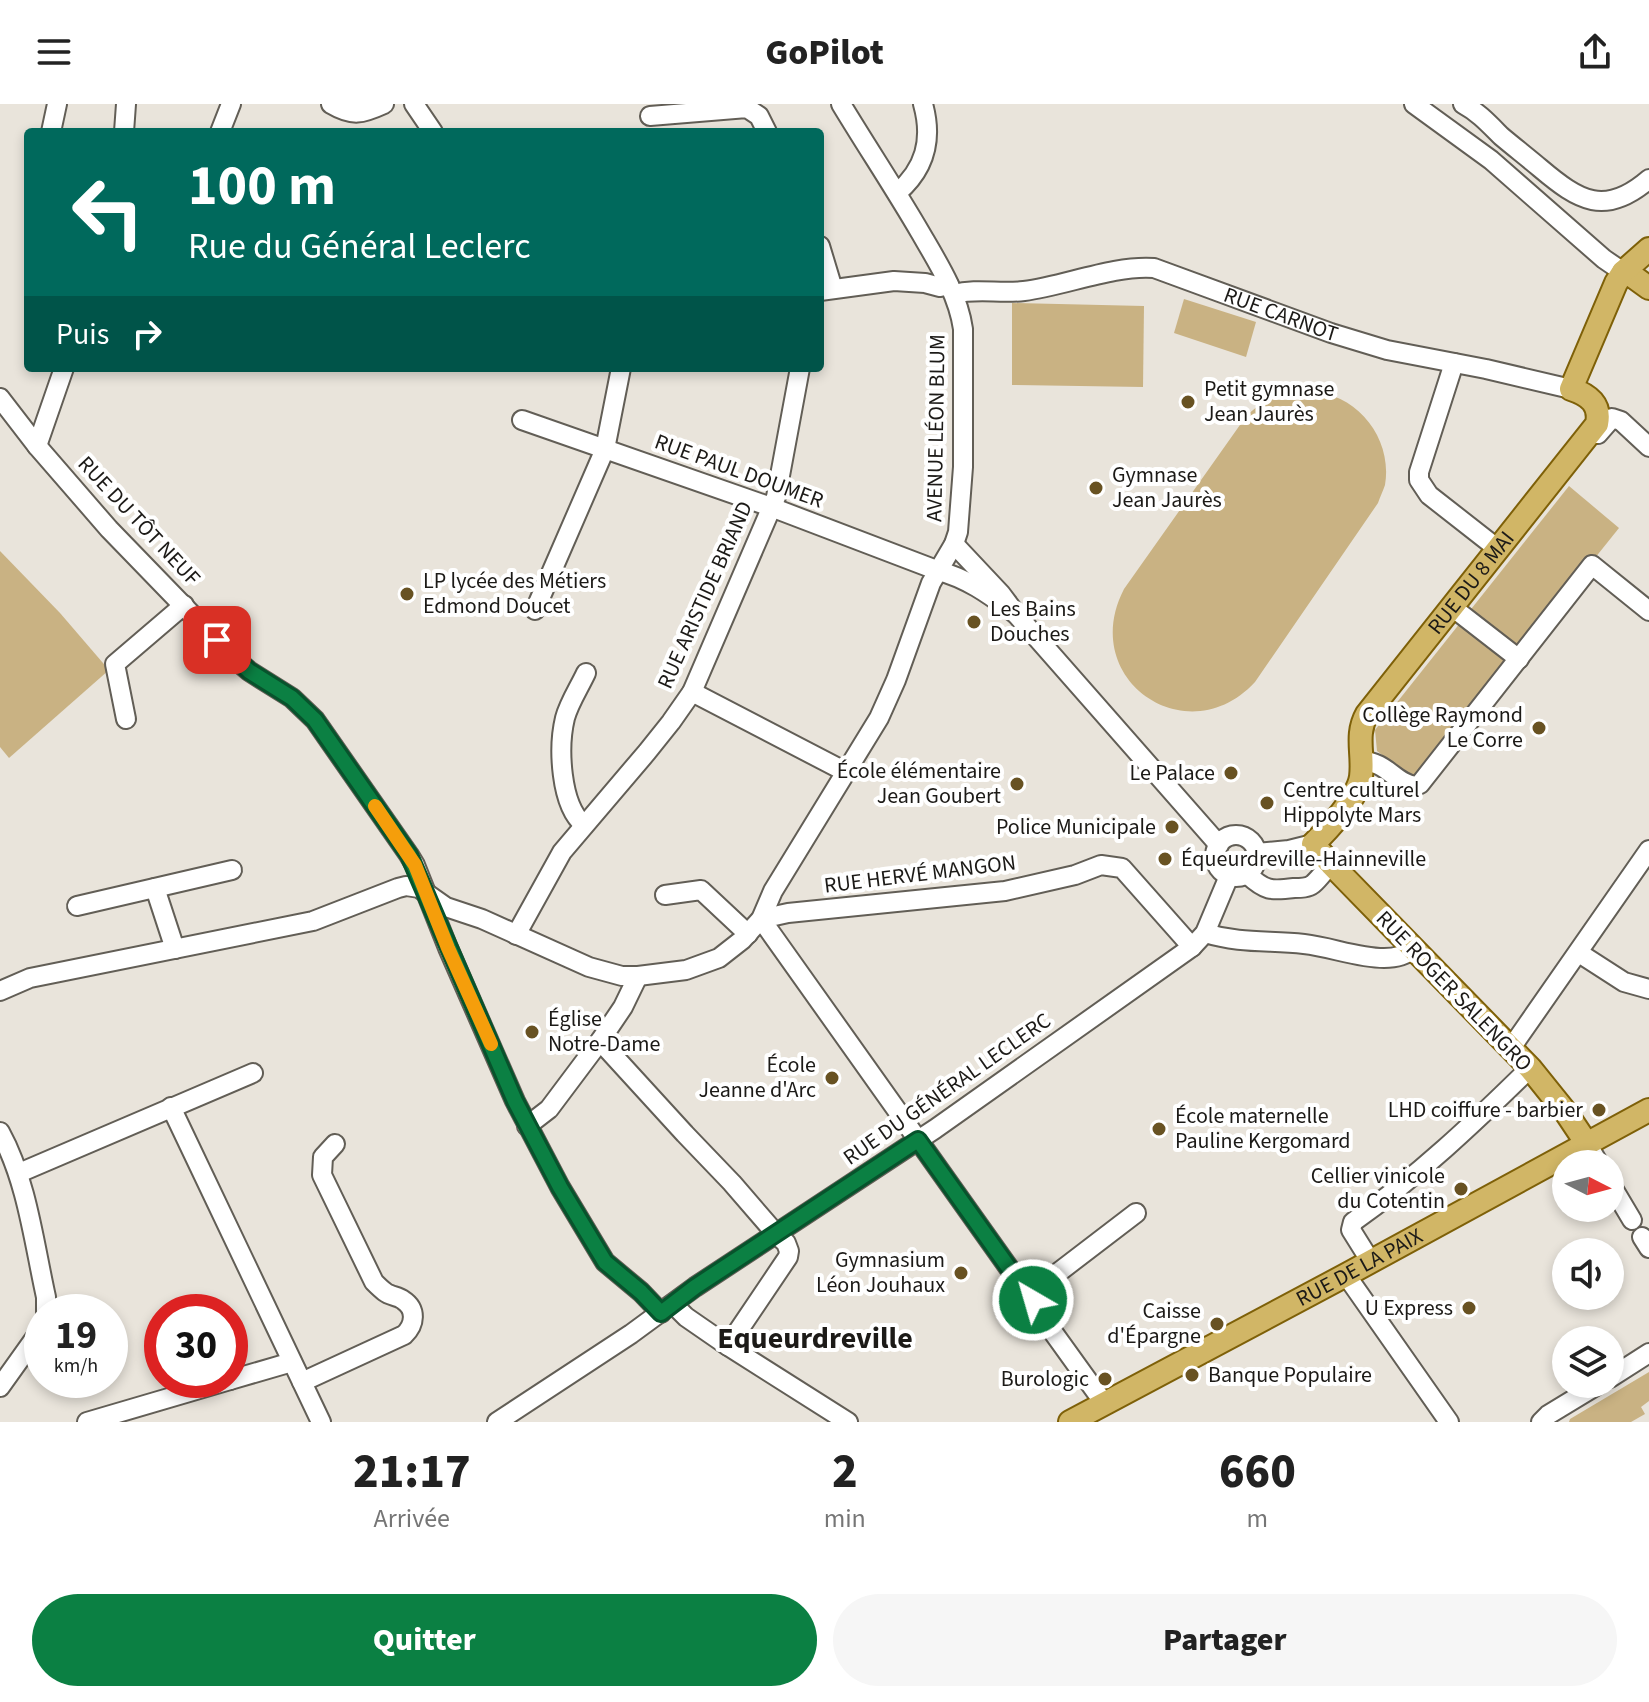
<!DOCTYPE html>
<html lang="fr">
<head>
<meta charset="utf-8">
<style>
	body { margin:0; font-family:"Source Sans 3",sans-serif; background:#f6f6f6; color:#222; height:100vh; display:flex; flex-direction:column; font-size:30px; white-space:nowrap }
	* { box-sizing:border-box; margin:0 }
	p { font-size:26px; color:#767676 }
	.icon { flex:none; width:44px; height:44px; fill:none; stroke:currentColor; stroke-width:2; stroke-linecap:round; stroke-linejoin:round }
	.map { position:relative; height:1318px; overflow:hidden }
	.panel { display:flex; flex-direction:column; background:#fff; flex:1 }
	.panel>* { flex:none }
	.top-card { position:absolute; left:24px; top:24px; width:800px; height:244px; border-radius:8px; box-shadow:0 4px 12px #0003; background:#00695c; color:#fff; overflow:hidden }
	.needle { width:52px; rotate:96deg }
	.fabs { position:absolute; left:1552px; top:1046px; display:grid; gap:16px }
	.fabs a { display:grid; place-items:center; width:72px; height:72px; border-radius:50%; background:#fff; box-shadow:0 4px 12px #0003; font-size:40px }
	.speed { position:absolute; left:24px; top:1190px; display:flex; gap:16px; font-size:40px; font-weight:700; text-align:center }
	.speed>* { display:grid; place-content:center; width:104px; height:104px; border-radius:50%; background:#fff; box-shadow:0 4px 12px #0003; line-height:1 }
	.speed small { font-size:20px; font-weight:400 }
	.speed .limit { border:12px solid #d22; background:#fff; color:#111 }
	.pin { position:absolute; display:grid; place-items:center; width:68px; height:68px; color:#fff; margin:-34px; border-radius:16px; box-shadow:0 4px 12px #0006 }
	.me { position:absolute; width:88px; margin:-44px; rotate:322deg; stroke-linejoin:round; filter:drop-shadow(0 0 6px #0008) }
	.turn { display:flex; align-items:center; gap:28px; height:168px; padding:0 32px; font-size:36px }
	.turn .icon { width:104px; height:104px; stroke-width:2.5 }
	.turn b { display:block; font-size:56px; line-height:68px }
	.then { display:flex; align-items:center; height:76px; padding:0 32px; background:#0003; gap:16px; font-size:30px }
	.eta { display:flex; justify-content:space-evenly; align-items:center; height:136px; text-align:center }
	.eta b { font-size:48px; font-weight:800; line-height:56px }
	.action { display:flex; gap:16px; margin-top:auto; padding:16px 32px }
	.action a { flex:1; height:92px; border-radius:48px; background:#0b8043; color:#fff; font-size:32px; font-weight:800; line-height:92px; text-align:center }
	.action a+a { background:#f6f6f6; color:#222 }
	header { display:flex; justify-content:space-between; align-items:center; height:104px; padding:0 32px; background:#fff; font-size:36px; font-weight:800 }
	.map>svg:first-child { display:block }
</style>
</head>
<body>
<header><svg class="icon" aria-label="menu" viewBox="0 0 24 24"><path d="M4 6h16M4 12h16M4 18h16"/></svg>GoPilot<svg class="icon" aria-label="share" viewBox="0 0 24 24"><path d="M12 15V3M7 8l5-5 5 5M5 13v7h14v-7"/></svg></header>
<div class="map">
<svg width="1649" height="1318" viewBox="0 0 1649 1318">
	<rect width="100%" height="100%" fill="#e9e4db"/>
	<g fill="#c9b283">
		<path d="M 1184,195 L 1256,218 L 1246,253 L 1174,229 Z"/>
		<path d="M 1012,199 L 1144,202 L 1143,283 L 1012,281 Z"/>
		<path d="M 1311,287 C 1357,290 1393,334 1385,381 C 1383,387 1380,393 1378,399 L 1255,578 C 1188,651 1077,576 1124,485 L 1247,311 L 1264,297 L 1291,288 Z"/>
		<path d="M 1569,382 L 1619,424 L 1416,677 L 1377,647 L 1375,626 Z"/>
		<path d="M 0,447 L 60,509 L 109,566 L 9,654 L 0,643 Z"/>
		<path d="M 1649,1268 L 1649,1297 L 1641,1303 L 1645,1310 L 1631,1318 L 1569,1318 L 1570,1315 Z"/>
	</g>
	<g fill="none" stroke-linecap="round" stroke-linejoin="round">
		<g stroke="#625e56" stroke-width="22">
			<g id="minor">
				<path d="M 331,0 C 353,13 362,10 384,0"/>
				<path d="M 414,0 L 433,28"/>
				<path d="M 1414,0 L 1491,56 L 1604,155 L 1623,168"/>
				<path d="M 1463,0 C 1478,8 1489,20 1501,32 C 1514,43 1527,53 1540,64 C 1579,97 1605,113 1649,75"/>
				<path d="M 650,12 L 747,4 L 759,12 L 767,28"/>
				<path d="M 51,28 L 57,0"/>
				<path d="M 124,28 L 126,0"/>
				<path d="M 220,28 L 231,0"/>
				<path d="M 897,89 C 925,65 933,36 923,0"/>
				<path d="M 820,142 L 833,185"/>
				<path d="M 820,187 L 894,177 L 925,179 L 940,183 L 949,181"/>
				<path id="s1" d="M 954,190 C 977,184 1000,190 1024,187 C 1065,182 1113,161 1154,164 L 1331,229 L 1387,246 L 1486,265 L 1571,285"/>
				<path d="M 1454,259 L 1419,368 L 1419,376 L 1429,391 L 1498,445"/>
				<path d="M 0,294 L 37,342 L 109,425 L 234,554 L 249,567 L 292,594 L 315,616 L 409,751 L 415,761 L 448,844 L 515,997 L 560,1083 L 605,1158 L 641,1188 L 661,1209"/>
				<path d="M 522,316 L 771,403 L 939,467 C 969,475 991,492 1016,510"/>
				<path d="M 1593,330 L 1598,330 L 1612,314 L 1621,317 L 1649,343"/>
				<path d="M 37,342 L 64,264"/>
				<path d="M 954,440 L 1001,490 L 1016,510 L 1219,741"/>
				<path d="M 1452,503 L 1519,555"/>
				<path d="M 535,506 L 605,345 L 621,264"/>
				<path d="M 692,588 L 846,668"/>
				<path d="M 126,615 L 115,560 L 184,501"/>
				<path d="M 1361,657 C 1387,657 1395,680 1416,682 L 1420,680 L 1592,461 L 1649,507"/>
				<path d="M 584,721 C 560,701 558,643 565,614 C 569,599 579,584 586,569"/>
				<circle cx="1236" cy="752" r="21"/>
				<path d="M 1257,749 L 1289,746 L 1313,740"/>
				<path d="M 1247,770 C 1265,787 1271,787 1294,784 C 1301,784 1308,784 1313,780 C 1320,774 1325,766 1331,760"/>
				<path d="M 155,784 L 175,845"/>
				<path d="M 665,791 L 701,786 L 748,830"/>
				<path d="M 77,802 L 232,766"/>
				<path d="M 1205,829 C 1241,840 1269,836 1304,840 C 1331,843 1357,854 1384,854 C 1395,854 1405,852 1413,845"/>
				<path d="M 516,831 L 562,748 L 647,648 L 671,618 L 692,588 L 776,393 L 800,264"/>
				<path d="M 1579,849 L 1624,878 L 1649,885"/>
				<path d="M 0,887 L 30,874 L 313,817 L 398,784 L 406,782 L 419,784 L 446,803 L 482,815 L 589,863 L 622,872 L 638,872 L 686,866 L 719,854 L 742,836 L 761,815 L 773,787 L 879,614 L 896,576 L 931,479 L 954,440 L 958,428 L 963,363 L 963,225 C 958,190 938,159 920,128 C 895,85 867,43 841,0"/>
				<path d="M 600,937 L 685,1030 L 732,1079 L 776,1130 L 786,1139 L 789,1147 L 788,1153 L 728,1242"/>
				<path d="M 1511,944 L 1649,746"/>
				<path d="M 171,1003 L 321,1318"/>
				<path d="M 527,1022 L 549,1005 L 600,937 L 623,903 L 638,872"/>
				<path d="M 0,1028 C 27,1077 34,1139 46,1193 L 46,1208"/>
				<path d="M 1587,1040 L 1599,1060"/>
				<path d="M 19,1069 L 253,969"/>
				<path d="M 1610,1079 L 1632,1116"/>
				<path d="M 1642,1133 L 1649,1144"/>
				<path d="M 1371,1158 L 1351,1126 L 1353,1118 C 1418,1072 1473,1020 1530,964"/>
				<path d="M 1346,1171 L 1449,1318"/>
				<circle cx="1046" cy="1194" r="13"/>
				<path d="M 1050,1181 L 1055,1171 L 1136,1109"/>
				<path d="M 1033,1192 L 1021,1181 L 761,815 L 788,809 L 1005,787 L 1075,771 L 1101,761 L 1122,764 L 1192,843"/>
				<path d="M 673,1200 L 686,1213 L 728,1242 L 848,1318"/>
				<path d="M 1050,1207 L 1050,1224 L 1104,1299"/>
				<path d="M 1610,1274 L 1649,1249"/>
				<path d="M 230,1276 L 292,1258"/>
				<path d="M 302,1278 L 404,1231 C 415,1221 417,1205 403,1196 C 398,1192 390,1192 385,1188 C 381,1185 378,1182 374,1178 L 322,1071 L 323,1053 L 335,1040"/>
				<path d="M 0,1283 L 40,1227 L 42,1221"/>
				<path d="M 87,1318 L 230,1276"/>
				<path d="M 497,1318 L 631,1230 L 695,1183 L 935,1025 L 1192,843 L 1205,829 L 1229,772"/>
				<path d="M 1541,1318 L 1548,1311 L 1599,1280"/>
			</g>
		</g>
		<g stroke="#7e6008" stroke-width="26">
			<g id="major">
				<path d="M 1623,168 L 1631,171 L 1649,184"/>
				<path id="s2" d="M 1587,1040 L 1567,1010 L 1530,964 L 1331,760 L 1313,740 C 1328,726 1358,693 1361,673 C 1364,650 1355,631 1367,610 L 1597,320 C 1601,300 1589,291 1571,285 L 1616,179 L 1623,168 L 1649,145"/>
				<path id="s3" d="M 1070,1318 L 1346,1171 L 1649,1006"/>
			</g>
		</g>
		<use href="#minor" stroke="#fff" stroke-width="18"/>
		<use href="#major" stroke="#d1b666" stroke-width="22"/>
	</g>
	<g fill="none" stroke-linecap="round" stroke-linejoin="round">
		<g stroke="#07532c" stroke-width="20">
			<path id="route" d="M 217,536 L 249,567 L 292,594 L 315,616 L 409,751 L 515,997 L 560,1083 L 605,1158 L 641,1188 L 661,1209 L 695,1183 L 918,1036 L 1021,1181 L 1033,1192 L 1033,1196"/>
		</g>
		<use href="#route" stroke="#0b8043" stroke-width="14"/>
		<path stroke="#f59e0b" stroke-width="14" d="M 375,702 L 415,761 L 448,844 L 491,940"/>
	</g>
	<g fill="#685222" stroke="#fff" stroke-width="3">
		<circle cx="1188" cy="298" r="8"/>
		<circle cx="1096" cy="384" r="8"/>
		<circle cx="407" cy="490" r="8"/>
		<circle cx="974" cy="518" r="8"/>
		<circle cx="1539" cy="624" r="8"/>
		<circle cx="1231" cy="669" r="8"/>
		<circle cx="1017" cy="680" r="8"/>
		<circle cx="1267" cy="699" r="8"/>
		<circle cx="1172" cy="723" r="8"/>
		<circle cx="1165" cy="755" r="8"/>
		<circle cx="532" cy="928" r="8"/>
		<circle cx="832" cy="974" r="8"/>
		<circle cx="1599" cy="1006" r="8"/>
		<circle cx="1159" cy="1025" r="8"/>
		<circle cx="1461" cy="1085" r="8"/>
		<circle cx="961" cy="1169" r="8"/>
		<circle cx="1469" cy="1204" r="8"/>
		<circle cx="1217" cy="1220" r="8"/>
		<circle cx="1192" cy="1271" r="8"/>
		<circle cx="1105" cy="1275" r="8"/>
	</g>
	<g text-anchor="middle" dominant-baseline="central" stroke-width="8" stroke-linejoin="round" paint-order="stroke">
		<g font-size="22" fill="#1c1a17" stroke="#fff">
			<text stroke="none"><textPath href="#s1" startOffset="338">RUE CARNOT</textPath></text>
			<text transform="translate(936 324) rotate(-89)">AVENUE LÉON BLUM</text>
			<text transform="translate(739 367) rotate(20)">RUE PAUL DOUMER</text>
			<text transform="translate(139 417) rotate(47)">RUE DU TÔT NEUF</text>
			<text stroke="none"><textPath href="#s2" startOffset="722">RUE DU 8 MAI</textPath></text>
			<text transform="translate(705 491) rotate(-66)">RUE ARISTIDE BRIAND</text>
			<text transform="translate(920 770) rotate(-7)">RUE HERVÉ MANGON</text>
			<text transform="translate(1454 887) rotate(46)">RUE ROGER SALENGRO</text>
			<text transform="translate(947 985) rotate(-35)">RUE DU GÉNÉRAL LECLERC</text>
			<text stroke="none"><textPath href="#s3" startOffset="328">RUE DE LA PAIX</textPath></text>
		</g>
		<g font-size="22" fill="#1c1a17" stroke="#fff" text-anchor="end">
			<text x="1204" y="285" text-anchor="start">Petit gymnase<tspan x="1204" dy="25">Jean Jaurès</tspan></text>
			<text x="1112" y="371" text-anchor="start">Gymnase<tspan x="1112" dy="25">Jean Jaurès</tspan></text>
			<text x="423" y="477" text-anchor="start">LP lycée des Métiers<tspan x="423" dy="25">Edmond Doucet</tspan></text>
			<text x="990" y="505" text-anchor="start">Les Bains<tspan x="990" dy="25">Douches</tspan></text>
			<text x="1523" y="611">Collège Raymond<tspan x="1523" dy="25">Le Corre</tspan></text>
			<text x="1001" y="667">École élémentaire<tspan x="1001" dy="25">Jean Goubert</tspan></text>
			<text x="1215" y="669">Le Palace</text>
			<text x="1283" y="686" text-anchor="start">Centre culturel<tspan x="1283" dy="25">Hippolyte Mars</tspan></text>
			<text x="1156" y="723">Police Municipale</text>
			<text x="1181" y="755" text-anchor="start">Équeurdreville-Hainneville</text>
			<text x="548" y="915" text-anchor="start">Église<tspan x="548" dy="25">Notre-Dame</tspan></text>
			<text x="816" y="961">École<tspan x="816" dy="25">Jeanne d'Arc</tspan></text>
			<text x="1583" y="1006">LHD coiffure - barbier</text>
			<text x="1175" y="1012" text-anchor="start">École maternelle<tspan x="1175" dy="25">Pauline Kergomard</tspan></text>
			<text x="1445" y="1072">Cellier vinicole<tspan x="1445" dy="25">du Cotentin</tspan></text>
			<text x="945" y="1156">Gymnasium<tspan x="945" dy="25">Léon Jouhaux</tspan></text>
			<text x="1453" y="1204">U Express</text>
			<text x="1201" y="1207">Caisse<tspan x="1201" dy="25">d'Épargne</tspan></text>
			<text x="1208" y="1271" text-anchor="start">Banque Populaire</text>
			<text x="1089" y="1275">Burologic</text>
		</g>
		<g font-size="30" font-weight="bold" fill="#1c1a17" stroke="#fff">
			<text x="815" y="1234">Equeurdreville</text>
		</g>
	</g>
</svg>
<div class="fabs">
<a><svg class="needle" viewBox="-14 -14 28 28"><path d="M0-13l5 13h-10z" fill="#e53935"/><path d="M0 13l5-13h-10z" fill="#767676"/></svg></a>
<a><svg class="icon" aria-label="sound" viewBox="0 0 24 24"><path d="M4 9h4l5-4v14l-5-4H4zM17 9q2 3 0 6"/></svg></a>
<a><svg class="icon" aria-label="layers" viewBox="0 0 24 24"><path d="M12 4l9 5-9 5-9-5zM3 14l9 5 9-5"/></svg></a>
</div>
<div class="speed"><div>19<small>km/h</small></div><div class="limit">30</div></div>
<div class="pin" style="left:217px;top:536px;background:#d93025"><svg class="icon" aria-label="arrive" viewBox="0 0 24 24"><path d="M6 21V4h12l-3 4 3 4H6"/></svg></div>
<svg class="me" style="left:1033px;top:1196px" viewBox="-20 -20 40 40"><circle r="17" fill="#0b8043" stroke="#fff" stroke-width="3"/><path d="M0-11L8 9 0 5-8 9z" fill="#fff"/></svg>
<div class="top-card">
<div class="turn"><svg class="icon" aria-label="left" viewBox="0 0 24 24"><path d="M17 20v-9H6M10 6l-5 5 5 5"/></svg><div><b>100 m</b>Rue du Général Leclerc</div></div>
<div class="then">Puis<svg class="icon" aria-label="right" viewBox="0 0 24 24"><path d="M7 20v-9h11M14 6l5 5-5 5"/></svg></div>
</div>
</div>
<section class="panel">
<div class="eta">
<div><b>21:17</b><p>Arrivée</p></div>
<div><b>2</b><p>min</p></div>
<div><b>660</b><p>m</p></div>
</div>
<div class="action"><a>Quitter</a><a>Partager</a></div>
</section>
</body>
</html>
